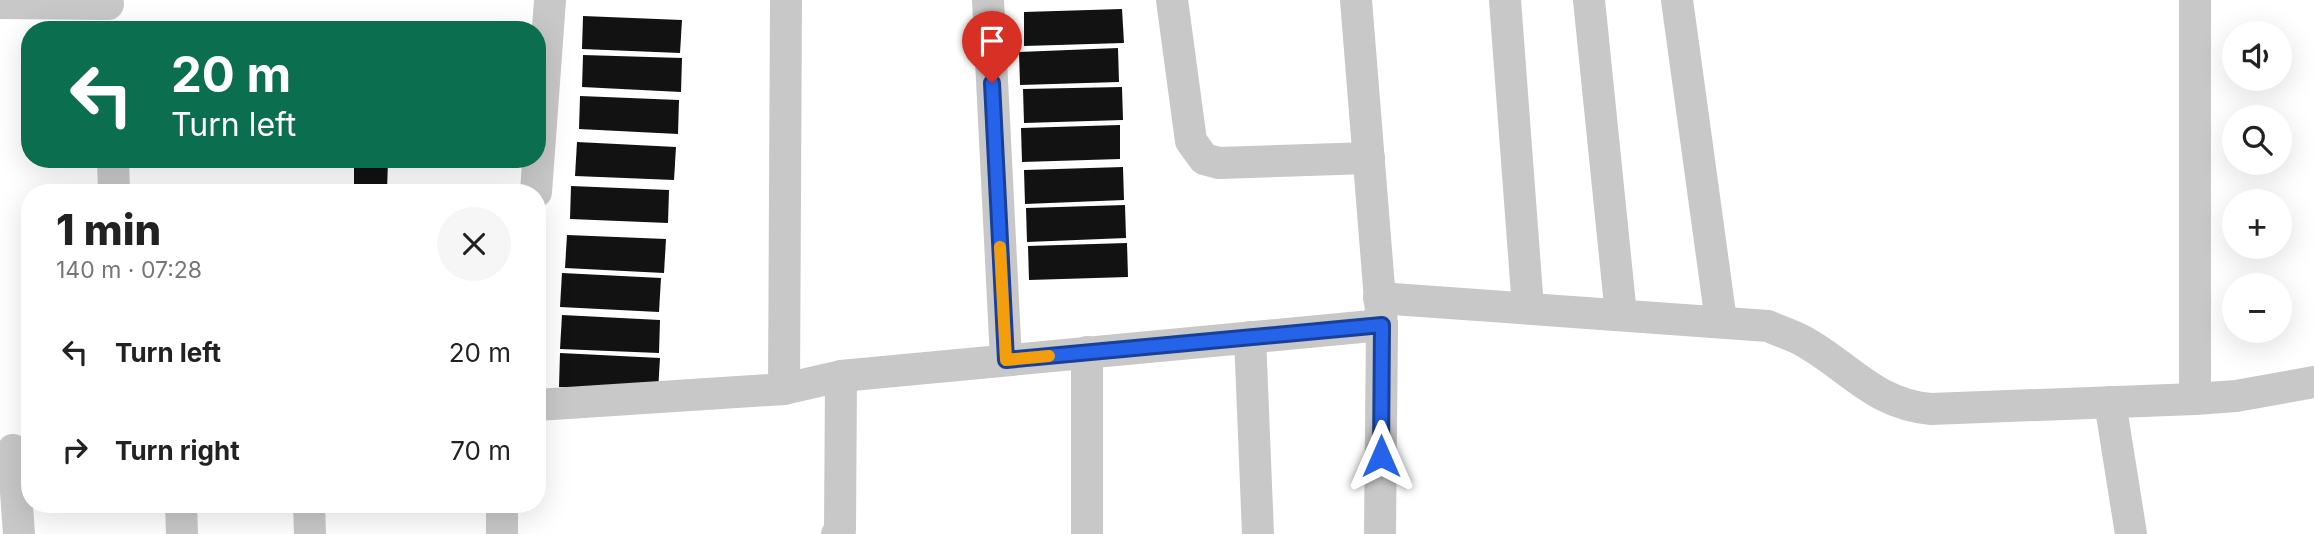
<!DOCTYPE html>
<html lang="en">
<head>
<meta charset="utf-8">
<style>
	body { margin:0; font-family:Inter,sans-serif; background:#f6f6f6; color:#222; height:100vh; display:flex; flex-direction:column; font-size:26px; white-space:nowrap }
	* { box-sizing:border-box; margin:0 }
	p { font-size:23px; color:#767676 }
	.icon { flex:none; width:38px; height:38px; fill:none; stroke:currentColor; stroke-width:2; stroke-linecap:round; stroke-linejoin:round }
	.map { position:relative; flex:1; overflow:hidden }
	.side { position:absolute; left:21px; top:184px; width:525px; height:329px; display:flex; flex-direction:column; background:#fff; border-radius:28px; box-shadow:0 7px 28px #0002 }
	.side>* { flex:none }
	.top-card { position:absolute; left:21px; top:21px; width:525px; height:147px; border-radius:28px; box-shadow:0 7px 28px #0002; background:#0b6e4f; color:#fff; overflow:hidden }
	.controls { position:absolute; left:2222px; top:21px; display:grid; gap:14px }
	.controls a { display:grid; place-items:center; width:70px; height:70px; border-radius:50%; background:#fff; box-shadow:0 7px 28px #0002; font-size:35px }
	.pin { position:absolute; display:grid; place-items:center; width:60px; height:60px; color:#fff; margin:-72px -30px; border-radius:50% 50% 50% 0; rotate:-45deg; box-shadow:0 0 7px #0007 }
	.pin .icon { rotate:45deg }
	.me { position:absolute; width:77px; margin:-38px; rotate:0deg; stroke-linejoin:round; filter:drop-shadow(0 0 5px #0008) }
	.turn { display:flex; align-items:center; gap:24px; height:147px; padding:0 35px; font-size:32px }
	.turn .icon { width:91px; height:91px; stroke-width:2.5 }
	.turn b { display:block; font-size:49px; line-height:60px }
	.round { display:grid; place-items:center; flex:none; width:74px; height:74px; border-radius:37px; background:#f6f6f6 }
	.head { display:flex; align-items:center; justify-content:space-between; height:119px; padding:0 35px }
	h1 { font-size:42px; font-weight:800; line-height:52px }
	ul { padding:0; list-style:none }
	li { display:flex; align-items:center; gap:21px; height:98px; padding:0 35px }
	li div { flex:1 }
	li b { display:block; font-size:26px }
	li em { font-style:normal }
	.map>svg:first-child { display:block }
</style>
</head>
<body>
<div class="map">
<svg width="2314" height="534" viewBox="0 0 2314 534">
	<rect width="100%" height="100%" fill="#fff"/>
	<g fill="#121212">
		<path d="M 1122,9 L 1124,43 L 1024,46 L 1024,12 Z"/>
		<path d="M 583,16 L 682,20 L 680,53 L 582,49 Z"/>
		<path d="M 1118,48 L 1119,82 L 1020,85 L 1019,52 Z"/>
		<path d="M 583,55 L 682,58 L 681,92 L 582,87 Z"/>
		<path d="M 1122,87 L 1123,120 L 1024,123 L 1023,89 Z"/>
		<path d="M 580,96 L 679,100 L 678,134 L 579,129 Z"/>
		<path d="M 1120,125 L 1120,159 L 1022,162 L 1021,128 Z"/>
		<path d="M 577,142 L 676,147 L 674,180 L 575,176 Z"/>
		<path d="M 354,159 L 388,159 L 387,192 L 354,192 Z"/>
		<path d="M 1123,167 L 1124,200 L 1025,204 L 1024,170 Z"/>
		<path d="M 571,186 L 669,190 L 668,223 L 570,219 Z"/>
		<path d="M 1125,205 L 1126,238 L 1027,242 L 1026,208 Z"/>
		<path d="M 567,235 L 666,239 L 664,273 L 565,268 Z"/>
		<path d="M 1127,243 L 1128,277 L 1029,280 L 1028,246 Z"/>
		<path d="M 562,273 L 661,278 L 659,312 L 560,307 Z"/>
		<path d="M 562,315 L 660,320 L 659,353 L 560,349 Z"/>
		<path d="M 560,353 L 660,358 L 658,391 L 559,387 Z"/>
	</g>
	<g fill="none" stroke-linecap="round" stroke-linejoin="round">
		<g stroke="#c8c8c8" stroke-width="32">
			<path d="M 988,0 L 1006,360"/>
			<path d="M 1172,0 L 1191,141 L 1204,159 L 1219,163 L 1369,158"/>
			<path d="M 1505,0 L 1528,308"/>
			<path d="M 1589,0 L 1621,315"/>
			<path d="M 1677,0 L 1721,321"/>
			<path d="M 2195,0 L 2195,399"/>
			<path d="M 0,3 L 108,4"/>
			<path d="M 113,159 L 114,192"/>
			<path d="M 536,192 L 550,0"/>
			<path d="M 1379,298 L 1768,326 C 1779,331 1792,335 1803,341 C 1850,367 1874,404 1931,409 L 2195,399 L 2236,396 L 2314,382"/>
			<path d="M 1250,337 L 1258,534"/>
			<path d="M 784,389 L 786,0"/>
			<path d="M 2110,402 L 2131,534"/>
			<path d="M 537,405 L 784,389 L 841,376 L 1382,325 L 1356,0"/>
			<path d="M 13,450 L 19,534"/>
			<path d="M 181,504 L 182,534"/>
			<path d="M 309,504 L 310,534"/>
			<path d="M 502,504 L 502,534"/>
			<path d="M 837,534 L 840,530 L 841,376"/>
			<path d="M 1087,534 L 1087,352"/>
			<path d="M 1380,534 L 1382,325"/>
		</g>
	</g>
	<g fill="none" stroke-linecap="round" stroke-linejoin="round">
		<g stroke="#184099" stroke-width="18">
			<path id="route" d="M 992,83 L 1006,360 L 1382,325 L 1381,456"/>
		</g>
		<use href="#route" stroke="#2563eb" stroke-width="12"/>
		<path stroke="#f59e0b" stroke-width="12" d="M 1000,247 L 1006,360 L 1049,356"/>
	</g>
</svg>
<div class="controls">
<a><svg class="icon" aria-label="sound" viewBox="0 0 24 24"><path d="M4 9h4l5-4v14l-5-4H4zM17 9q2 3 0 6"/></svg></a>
<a><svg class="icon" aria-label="search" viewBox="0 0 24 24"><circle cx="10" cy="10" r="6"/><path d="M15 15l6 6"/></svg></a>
<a>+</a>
<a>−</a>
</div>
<div class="pin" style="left:992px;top:83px;background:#d93025"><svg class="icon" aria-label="arrive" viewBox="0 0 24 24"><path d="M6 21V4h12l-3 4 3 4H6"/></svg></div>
<svg class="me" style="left:1381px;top:456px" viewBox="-20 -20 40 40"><path d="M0-17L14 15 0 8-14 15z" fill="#2563eb" stroke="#fff" stroke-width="4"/></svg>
<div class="top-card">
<div class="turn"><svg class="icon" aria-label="left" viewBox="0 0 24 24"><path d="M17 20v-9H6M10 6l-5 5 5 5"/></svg><div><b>20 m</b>Turn left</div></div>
</div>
<section class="side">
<div class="head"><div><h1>1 min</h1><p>140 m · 07:28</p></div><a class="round"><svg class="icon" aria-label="close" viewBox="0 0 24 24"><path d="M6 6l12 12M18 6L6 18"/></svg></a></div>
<ul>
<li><svg class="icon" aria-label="left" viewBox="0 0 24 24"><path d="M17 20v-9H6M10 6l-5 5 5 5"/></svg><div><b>Turn left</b></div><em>20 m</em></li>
<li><svg class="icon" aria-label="right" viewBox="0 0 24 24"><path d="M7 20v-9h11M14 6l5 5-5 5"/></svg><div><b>Turn right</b></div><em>70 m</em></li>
</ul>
</section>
</div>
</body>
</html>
